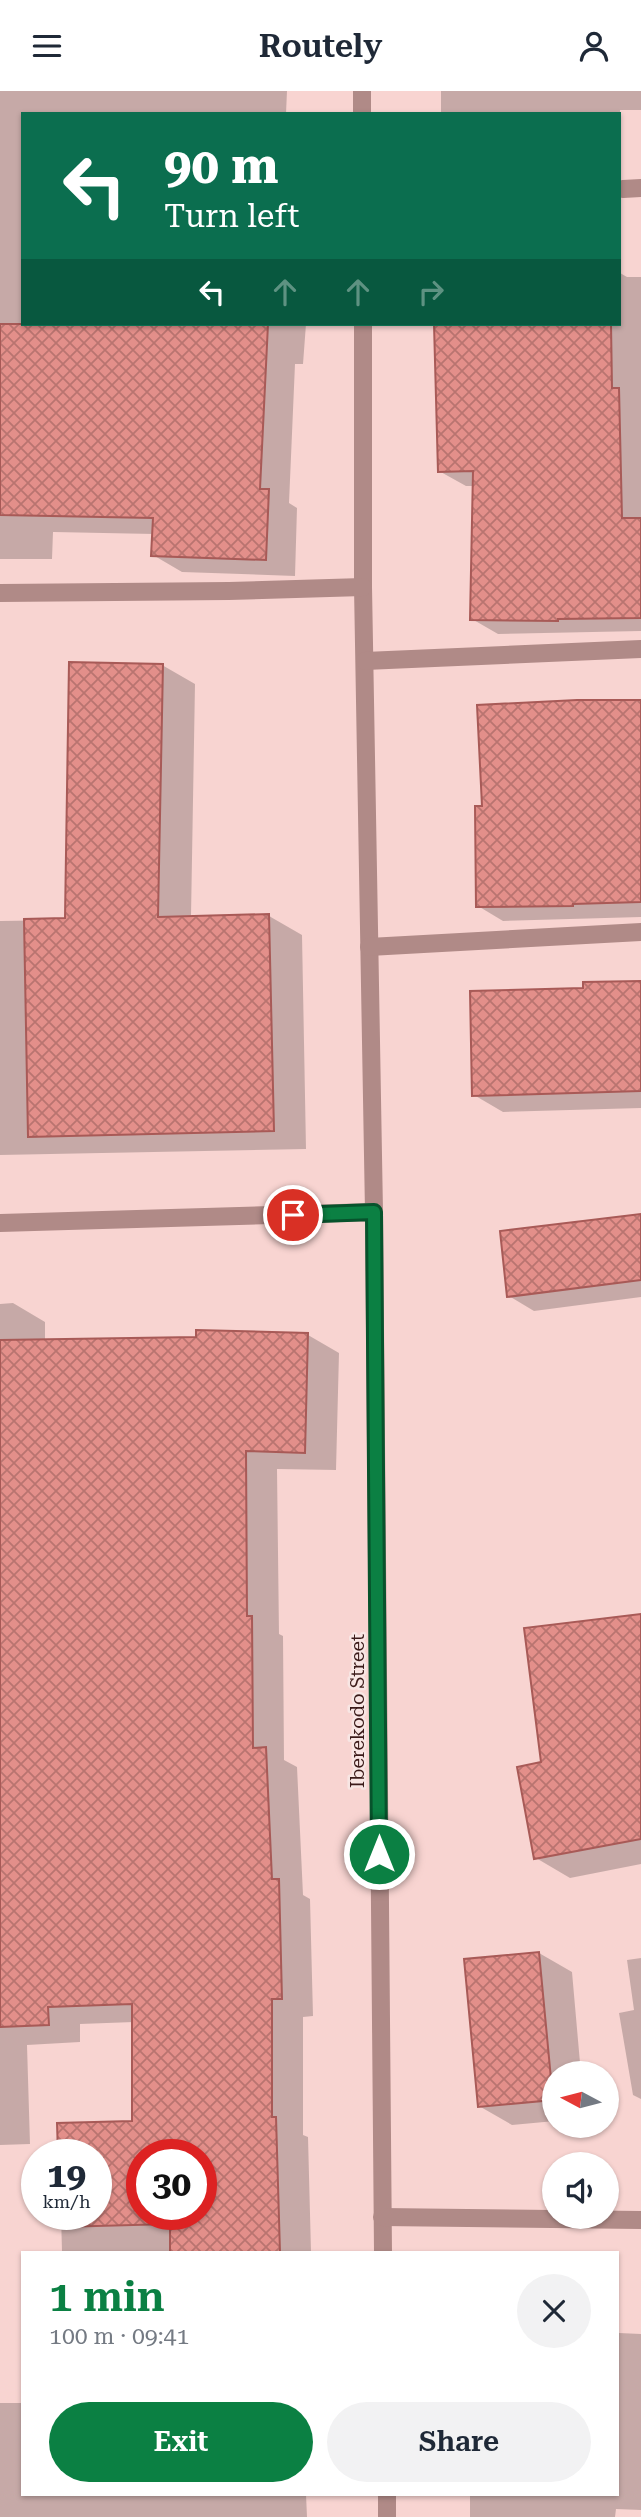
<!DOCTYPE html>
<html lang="en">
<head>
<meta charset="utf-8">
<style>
	body { margin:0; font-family:"Roboto Serif",serif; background:#f2f2f3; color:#1f2937; height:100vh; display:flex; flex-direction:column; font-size:26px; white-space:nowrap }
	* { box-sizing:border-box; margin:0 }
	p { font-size:23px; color:#747a83 }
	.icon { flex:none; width:38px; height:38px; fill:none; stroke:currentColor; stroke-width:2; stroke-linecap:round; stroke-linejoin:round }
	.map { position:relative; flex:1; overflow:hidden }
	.details { position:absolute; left:21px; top:2160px; width:598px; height:245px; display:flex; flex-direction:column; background:#fff; border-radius:0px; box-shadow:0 2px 5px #0004 }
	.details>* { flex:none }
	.banner { position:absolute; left:21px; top:21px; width:600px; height:214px; border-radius:0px; box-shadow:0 2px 5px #0004; background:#0b6e4f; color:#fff; overflow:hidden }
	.needle { width:46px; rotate:277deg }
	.buttons { position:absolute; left:542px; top:1970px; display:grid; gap:14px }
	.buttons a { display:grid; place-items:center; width:77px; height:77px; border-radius:50%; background:#fff; box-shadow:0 2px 5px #0004; font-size:35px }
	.speed { position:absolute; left:21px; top:2048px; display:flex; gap:14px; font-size:35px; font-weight:700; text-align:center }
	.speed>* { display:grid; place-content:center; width:91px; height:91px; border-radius:50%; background:#fff; box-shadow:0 2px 5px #0004; line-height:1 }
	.speed small { font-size:18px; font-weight:400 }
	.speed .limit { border:10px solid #d22; background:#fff; color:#111 }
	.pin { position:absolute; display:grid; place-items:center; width:60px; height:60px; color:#fff; margin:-30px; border:4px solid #fff; border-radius:50%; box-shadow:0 2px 7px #0007 }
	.me { position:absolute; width:77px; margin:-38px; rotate:0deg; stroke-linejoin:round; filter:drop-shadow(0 0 5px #0008) }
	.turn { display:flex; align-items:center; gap:24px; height:147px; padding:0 28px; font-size:32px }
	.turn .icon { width:91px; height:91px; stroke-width:2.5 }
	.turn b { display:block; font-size:49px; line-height:60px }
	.lanes { display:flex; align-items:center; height:66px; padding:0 28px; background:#0003; justify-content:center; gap:35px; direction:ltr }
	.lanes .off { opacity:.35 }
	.round { display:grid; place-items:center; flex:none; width:74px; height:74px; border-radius:37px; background:#f2f2f3 }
	.summary { display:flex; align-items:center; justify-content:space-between; height:119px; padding:0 28px }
	h1 { font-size:42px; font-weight:600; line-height:52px; color:#0b8043 }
	.primary-button { display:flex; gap:14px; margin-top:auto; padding:14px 28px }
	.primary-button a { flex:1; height:80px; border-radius:42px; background:#0b8043; color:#fff; font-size:28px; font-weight:600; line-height:80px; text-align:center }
	.primary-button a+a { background:#f2f2f3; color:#1f2937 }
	header { display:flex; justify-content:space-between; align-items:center; height:91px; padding:0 28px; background:#fff; font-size:32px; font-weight:600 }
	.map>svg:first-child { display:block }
</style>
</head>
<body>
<header><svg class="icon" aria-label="menu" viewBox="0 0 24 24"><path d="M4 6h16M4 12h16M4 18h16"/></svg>Routely<svg class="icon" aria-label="person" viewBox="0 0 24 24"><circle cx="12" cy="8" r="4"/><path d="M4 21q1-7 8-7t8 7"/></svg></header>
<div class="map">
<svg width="641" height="2426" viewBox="0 0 641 2426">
	<defs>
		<pattern id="building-cross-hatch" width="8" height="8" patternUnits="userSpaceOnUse" patternTransform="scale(1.75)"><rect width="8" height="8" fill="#e38f8a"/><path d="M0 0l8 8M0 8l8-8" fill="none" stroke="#b97470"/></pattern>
	</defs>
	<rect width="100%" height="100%" fill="#f8d4d1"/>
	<g fill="#0003" fill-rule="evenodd">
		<path d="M 0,0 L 287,0 L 286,23 L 23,23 L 23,233 L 306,233 L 303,273 L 295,273 L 289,412 L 297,417 L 295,485 L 182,481 L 153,464 L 154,443 L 53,441 L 52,468 L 0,468 Z"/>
		<path d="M 441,0 L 641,0 L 641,19 L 620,19 L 620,44 L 620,23 L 441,23 Z"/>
		<path d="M 620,182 L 627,186 L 641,186 L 641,540 L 498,543 L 472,528 L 474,395 L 466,395 L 439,380 L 436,233 L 620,233 Z"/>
		<path d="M 162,574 L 195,593 L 191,826 L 269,825 L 302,844 L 306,1058 L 0,1064 L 0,830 L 66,829 Z"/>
		<path d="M 641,611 L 641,826 L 503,830 L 478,815 L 484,717 Z"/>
		<path d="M 641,891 L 641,1017 L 503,1021 L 474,1004 L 585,899 Z"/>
		<path d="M 641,1124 L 641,1206 L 534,1220 L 509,1205 Z"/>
		<path d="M 13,1212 L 45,1231 L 45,1250 L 308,1244 L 339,1262 L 336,1379 L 277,1378 L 279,1543 L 283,1545 L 284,1669 L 297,1676 L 303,1804 L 310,1808 L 313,1925 L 303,1926 L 303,2044 L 308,2046 L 311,2161 L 62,2161 L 61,2123 L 96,2123 L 96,2063 L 60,2063 L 59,2034 L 134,2032 L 134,1931 L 80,1933 L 80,1951 L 27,1954 L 30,2053 L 0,2054 L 0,1213 ZM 142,2063 L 201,2063 L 201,2123 L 142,2123 Z"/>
		<path d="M 641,1525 L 641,1773 L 570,1787 L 536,1767 Z"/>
		<path d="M 539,1862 L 572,1881 L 581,1983 L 555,1983 L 555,2030 L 512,2034 L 479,2015 Z"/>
		<path d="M 641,1867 L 641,2008 L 633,2004 L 619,1922 L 634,1919 L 627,1869 Z"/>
		<path d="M 618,2230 L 619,2242 L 641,2243 L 641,2419 L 616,2418 L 615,2426 L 470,2426 L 470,2403 L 618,2403 Z"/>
		<path d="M 0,2312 L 23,2312 L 23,2403 L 306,2403 L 307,2426 L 0,2426 Z"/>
	</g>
	<g fill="url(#building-cross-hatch)" stroke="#a85a57" stroke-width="2" fill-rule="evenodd">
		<path d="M 0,233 L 268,233 L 260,398 L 269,398 L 266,469 L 151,465 L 153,427 L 0,424 Z"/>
		<path d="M 434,233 L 611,233 L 612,297 L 619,297 L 622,427 L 641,427 L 641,527 L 558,528 L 558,530 L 470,529 L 473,380 L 438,381 Z"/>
		<path d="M 69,571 L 163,573 L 158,826 L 269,823 L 274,1040 L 28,1046 L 24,828 L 65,827 Z"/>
		<path d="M 577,609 L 641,609 L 641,811 L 573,813 L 573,815 L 476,816 L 475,715 L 482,715 L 477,614 Z"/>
		<path d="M 641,890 L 641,1000 L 472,1005 L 470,900 L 583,897 L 583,891 Z"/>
		<path d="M 641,1123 L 641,1189 L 507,1206 L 500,1140 Z"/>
		<path d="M 196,1239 L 308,1242 L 305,1362 L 246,1360 L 247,1525 L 252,1525 L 253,1657 L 266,1656 L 272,1788 L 279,1788 L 282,1908 L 272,1908 L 272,2026 L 276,2026 L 280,2161 L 170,2161 L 170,2133 L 60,2136 L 60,2123 L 96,2123 L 96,2063 L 58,2063 L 57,2032 L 132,2030 L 132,1913 L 48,1916 L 49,1934 L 0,1936 L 0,1249 L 196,1246 ZM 142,2063 L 201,2063 L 201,2123 L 142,2123 Z"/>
		<path d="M 641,1523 L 641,1748 L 534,1768 L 517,1676 L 541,1671 L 524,1537 Z"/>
		<path d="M 539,1861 L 553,2009 L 478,2016 L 464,1868 Z"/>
	</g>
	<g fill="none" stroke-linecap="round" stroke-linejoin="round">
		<g stroke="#b08a87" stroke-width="18">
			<path d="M 362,0 L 362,23"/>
			<path d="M 623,98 L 641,97"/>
			<path d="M 363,233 L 363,496 L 374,1121 L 383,2161"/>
			<path d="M 0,502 L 229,500 L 363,496"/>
			<path d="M 365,570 L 641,558"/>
			<path d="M 369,856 L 641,841"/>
			<path d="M 0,1132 L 374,1121"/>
			<path d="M 382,2126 L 641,2129"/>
			<path d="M 387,2403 L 387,2426"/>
		</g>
	</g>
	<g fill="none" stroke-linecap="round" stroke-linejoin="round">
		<g stroke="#07532c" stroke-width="18">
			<path id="route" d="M 293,1124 L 374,1121 L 379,1763"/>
		</g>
		<use href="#route" stroke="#0b8043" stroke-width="12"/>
	</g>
	<g text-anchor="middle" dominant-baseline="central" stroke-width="5" stroke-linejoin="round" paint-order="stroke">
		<g font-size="19" fill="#3b1a19" stroke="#f8e6e4">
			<text transform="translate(357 1620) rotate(-90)">Iberekodo Street</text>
		</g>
	</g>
</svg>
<div class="buttons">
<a><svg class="needle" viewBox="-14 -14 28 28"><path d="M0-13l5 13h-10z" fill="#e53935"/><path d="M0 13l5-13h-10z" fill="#747a83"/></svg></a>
<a><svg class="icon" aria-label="sound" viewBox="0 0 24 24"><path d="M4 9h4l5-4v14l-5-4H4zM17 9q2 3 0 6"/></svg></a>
</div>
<div class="speed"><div>19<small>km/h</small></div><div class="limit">30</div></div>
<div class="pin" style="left:293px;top:1124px;background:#d93025"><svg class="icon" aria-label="arrive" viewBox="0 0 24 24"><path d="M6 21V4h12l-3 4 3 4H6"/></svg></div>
<svg class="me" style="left:379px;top:1763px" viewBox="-20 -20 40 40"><circle r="17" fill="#0b8043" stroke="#fff" stroke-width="3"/><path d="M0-11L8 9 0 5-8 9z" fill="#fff"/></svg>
<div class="banner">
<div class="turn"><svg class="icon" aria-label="left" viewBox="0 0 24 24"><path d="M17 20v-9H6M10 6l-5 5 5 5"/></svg><div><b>90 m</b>Turn left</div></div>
<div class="lanes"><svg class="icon" aria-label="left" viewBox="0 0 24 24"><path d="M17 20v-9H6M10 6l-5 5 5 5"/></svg><svg class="icon off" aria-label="ahead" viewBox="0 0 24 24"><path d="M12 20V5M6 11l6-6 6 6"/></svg><svg class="icon off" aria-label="ahead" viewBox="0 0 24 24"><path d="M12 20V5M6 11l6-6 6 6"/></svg><svg class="icon off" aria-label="right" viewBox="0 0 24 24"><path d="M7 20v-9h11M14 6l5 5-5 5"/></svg></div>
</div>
<section class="details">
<div class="summary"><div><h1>1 min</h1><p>100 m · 09:41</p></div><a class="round"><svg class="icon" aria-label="close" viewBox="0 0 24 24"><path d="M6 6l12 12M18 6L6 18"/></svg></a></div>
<div class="primary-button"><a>Exit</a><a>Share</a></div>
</section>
</div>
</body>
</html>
